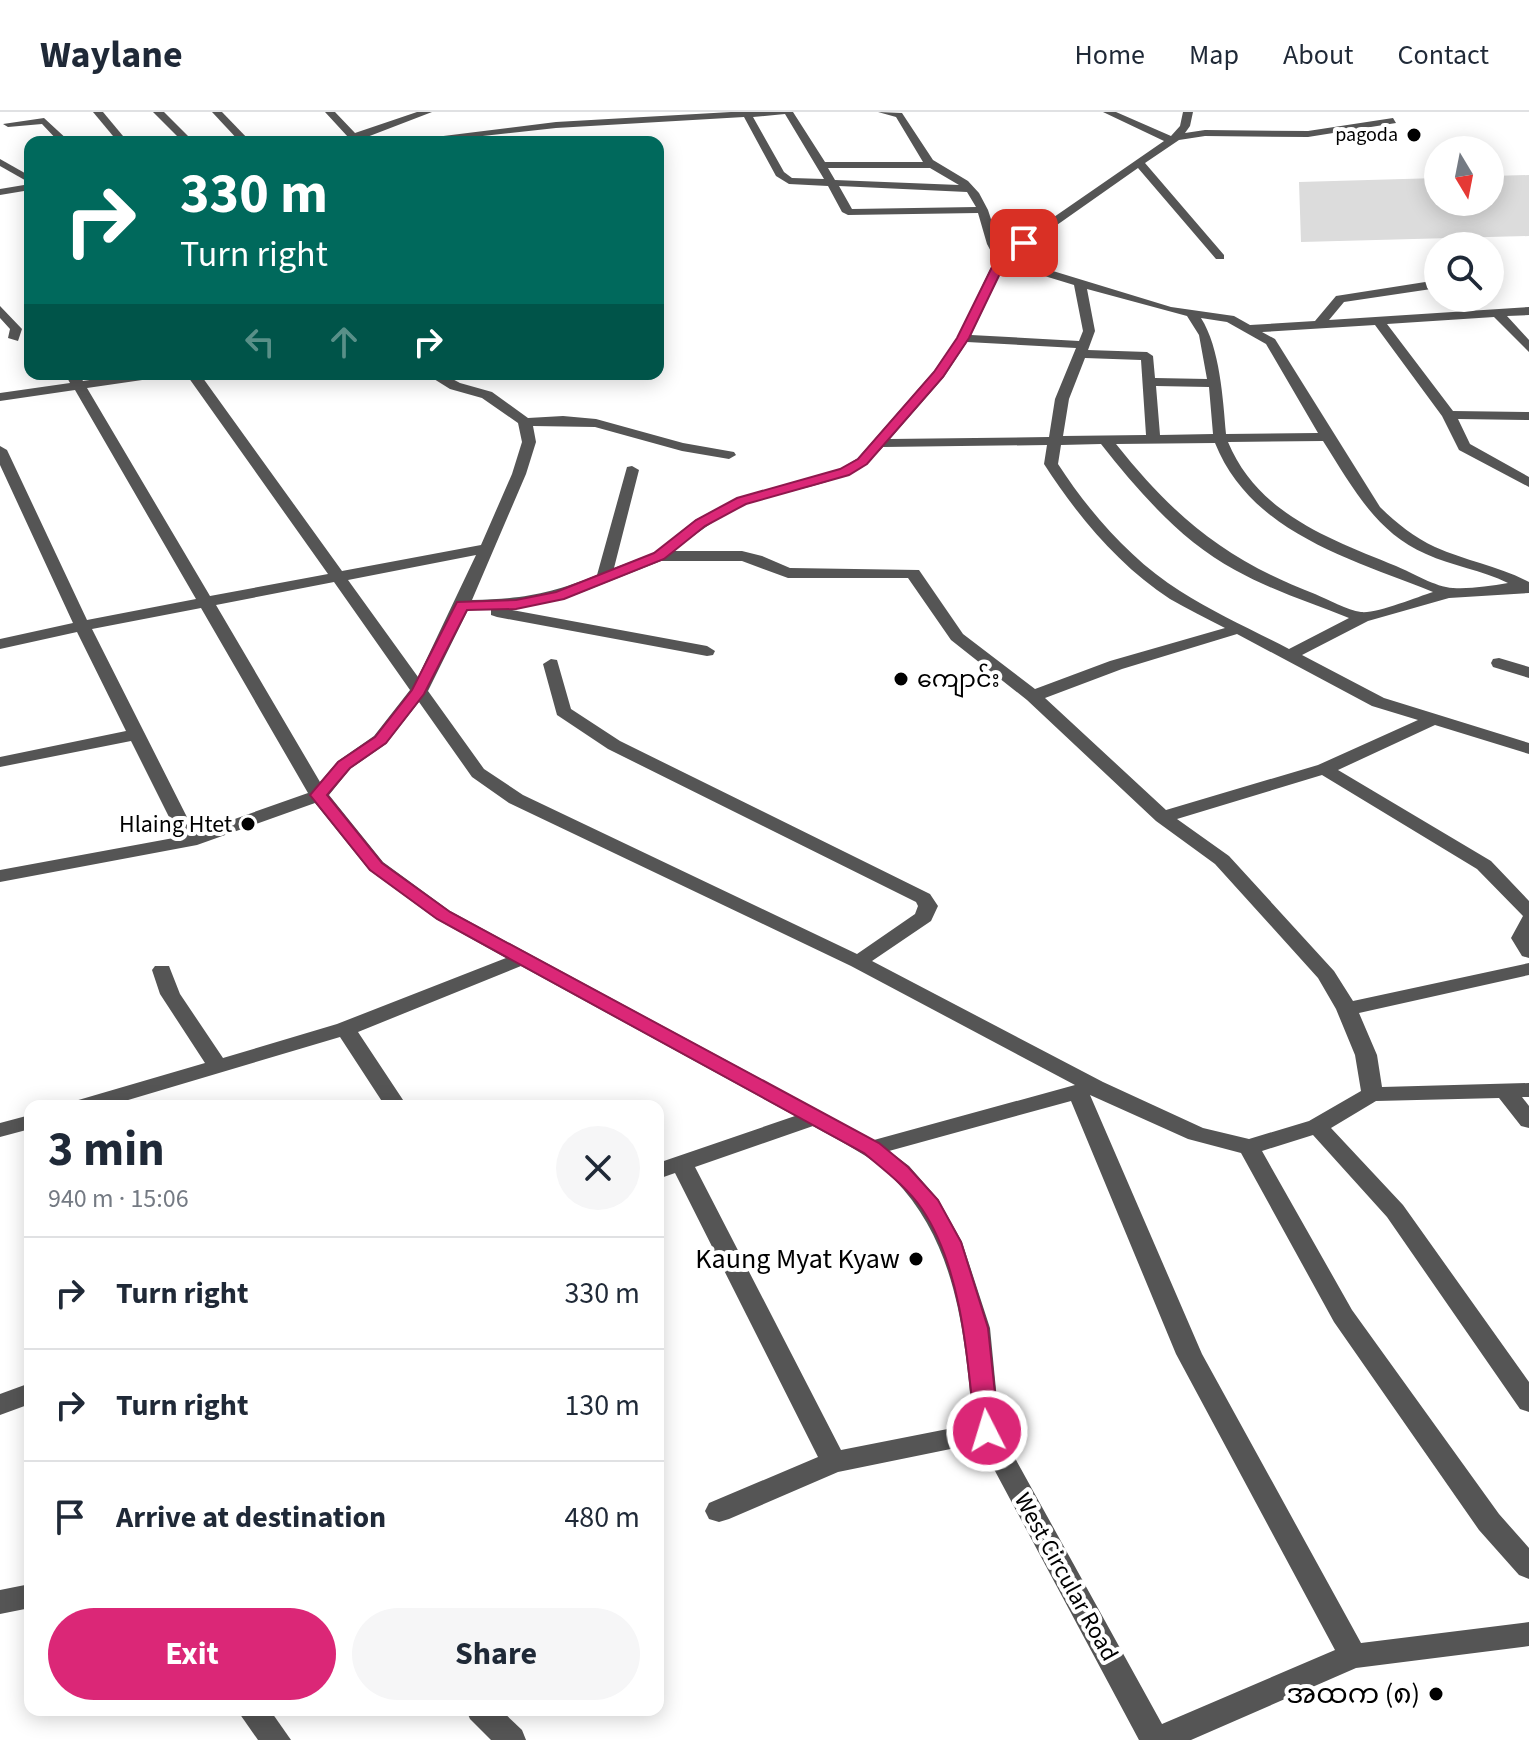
<!DOCTYPE html>
<html lang="en">
<head>
<meta charset="utf-8">
<style>
	body { margin:0; font-family:"Source Sans 3","Noto Sans Myanmar",sans-serif; background:#f6f6f7; color:#1f2937; height:100vh; display:flex; flex-direction:column; font-size:30px; white-space:nowrap }
	* { box-sizing:border-box; margin:0 }
	p { font-size:26px; color:#747a83 }
	.icon { flex:none; width:44px; height:44px; fill:none; stroke:currentColor; stroke-width:2; stroke-linecap:round; stroke-linejoin:round }
	.map { position:relative; flex:1; overflow:hidden }
	.drawer { position:absolute; left:24px; top:988px; width:640px; height:616px; display:flex; flex-direction:column; background:#fff; border-radius:16px; box-shadow:0 4px 20px #0003 }
	.drawer>* { flex:none }
	.guide { position:absolute; left:24px; top:24px; width:640px; height:244px; border-radius:16px; box-shadow:0 4px 20px #0003; background:#00695c; color:#fff; overflow:hidden }
	.needle { width:52px; rotate:170deg }
	.fabs { position:absolute; left:1424px; top:24px; display:grid; gap:16px }
	.fabs a { display:grid; place-items:center; width:80px; height:80px; border-radius:50%; background:#fff; box-shadow:0 4px 20px #0003; font-size:40px }
	.pin { position:absolute; display:grid; place-items:center; width:68px; height:68px; color:#fff; margin:-34px; border-radius:16px; box-shadow:0 4px 12px #0006 }
	.me { position:absolute; width:88px; margin:-44px; rotate:355deg; stroke-linejoin:round; filter:drop-shadow(0 0 6px #0008) }
	.turn { display:flex; align-items:center; gap:28px; height:168px; padding:0 24px; font-size:36px }
	.turn .icon { width:104px; height:104px; stroke-width:2.5 }
	.turn b { display:block; font-size:56px; line-height:68px }
	.lanes { display:flex; align-items:center; height:76px; padding:0 24px; background:#0003; justify-content:center; gap:40px; direction:ltr }
	.lanes .off { opacity:.35 }
	.round { display:grid; place-items:center; flex:none; width:84px; height:84px; border-radius:42px; background:#f6f6f7 }
	.head { display:flex; align-items:center; justify-content:space-between; height:136px; padding:0 24px }
	h1 { font-size:48px; font-weight:700; line-height:60px }
	.button { display:flex; gap:16px; margin-top:auto; padding:16px 24px }
	.button a { flex:1; height:92px; border-radius:48px; background:#db2777; color:#fff; font-size:32px; font-weight:700; line-height:92px; text-align:center }
	.button a+a { background:#f6f6f7; color:#1f2937 }
	ul { padding:0; list-style:none }
	li { display:flex; align-items:center; gap:24px; height:112px; padding:0 24px; border-top:2px solid #e0e1e3 }
	li div { flex:1 }
	li b { display:block; font-size:30px }
	li em { font-style:normal }
	header { display:flex; align-items:center; gap:48px; box-sizing:border-box; height:112px; padding:0 40px; background:#fff; border-bottom:2px solid #e0e1e3 }
	header strong { font-size:38px }
	nav { display:flex; gap:44px; margin-inline-start:auto; font-size:28px }
	.map>svg:first-child { display:block }
</style>
</head>
<body>
<header>
<strong>Waylane</strong>
<nav><a>Home</a><a>Map</a><a>About</a><a>Contact</a></nav>
</header>
<div class="map">
<svg width="1529" height="1628" viewBox="0 0 1529 1628">
	<rect width="100%" height="100%" fill="#fff"/>
	<path fill="#dcdcdc" d="M 1529,63 L 1529,124 L 1301,130 L 1299,70 L 1438,66 L 1438,90 L 1490,90 L 1490,64 Z"/>
	<g fill="none" stroke-linecap="round" stroke-linejoin="round">
		<g fill="#555" fill-rule="evenodd">
			<path d="M 93,0 L 103,0 L 128,30 L 118,30 Z"/>
			<path d="M 153,0 L 164,0 L 194,30 L 183,30 Z"/>
			<path d="M 212,0 L 222,0 L 251,30 L 240,30 Z"/>
			<path d="M 325,0 L 335,0 L 355,21 L 417,0 L 432,0 L 354,30 L 344,30 L 348,25 Z"/>
			<path d="M 731,0 L 793,0 L 825,50 L 923,50 L 896,5 L 878,0 L 902,1 L 933,48 L 968,69 L 979,81 L 988,98 L 1002,141 L 1164,29 L 1103,0 L 1116,0 L 1171,24 L 1180,14 L 1183,0 L 1193,0 L 1190,14 L 1185,21 L 1205,18 L 1308,19 L 1393,6 L 1396,11 L 1308,25 L 1205,24 L 1179,28 L 1145,51 L 1224,143 L 1224,147 L 1216,147 L 1138,56 L 1010,146 L 1171,195 L 1234,204 L 1250,213 L 1315,209 L 1336,184 L 1438,168 L 1438,176 L 1344,190 L 1329,208 L 1529,195 L 1529,203 L 1507,204 L 1529,228 L 1529,240 L 1494,205 L 1387,212 L 1453,299 L 1529,300 L 1529,308 L 1458,307 L 1470,332 L 1529,365 L 1529,375 L 1459,338 L 1442,304 L 1375,213 L 1262,220 L 1275,227 L 1380,395 C 1396,411 1414,425 1435,435 C 1466,449 1499,454 1529,470 L 1529,481 L 1449,486 L 1368,509 L 1302,543 L 1384,586 L 1529,631 L 1529,642 L 1435,613 L 1338,658 L 1491,749 L 1529,789 L 1529,846 L 1522,844 L 1511,826 L 1523,804 L 1477,757 L 1322,663 L 1177,707 L 1229,744 L 1334,859 L 1353,889 L 1529,851 L 1529,863 L 1359,901 L 1377,943 L 1382,975 L 1529,971 L 1529,985 L 1522,985 L 1529,994 L 1529,1016 L 1521,1014 L 1499,986 L 1376,989 L 1331,1016 L 1403,1093 L 1529,1270 L 1529,1300 L 1520,1297 L 1387,1105 L 1313,1023 L 1262,1039 L 1352,1198 L 1499,1402 L 1529,1436 L 1529,1467 L 1519,1463 L 1479,1418 L 1334,1210 L 1241,1041 L 1188,1027 L 1090,983 L 1202,1242 L 1361,1531 L 1529,1510 L 1529,1534 L 1356,1556 L 1191,1628 L 1139,1628 L 980,1331 L 838,1360 L 729,1407 L 719,1410 L 709,1407 L 705,1399 L 709,1391 L 818,1345 L 675,1061 L 658,1067 L 658,1051 L 795,1004 L 521,854 L 358,920 L 407,994 L 385,994 L 340,925 L 108,994 L 72,994 L 75,989 L 205,951 L 160,882 L 152,858 L 155,854 L 169,854 L 180,882 L 223,946 L 337,912 L 506,846 L 436,807 L 369,758 L 315,691 L 197,733 L 0,770 L 0,758 L 179,725 L 131,629 L 0,655 L 0,645 L 126,619 L 77,520 L 0,537 L 0,527 L 73,511 L 0,353 L 0,334 L 7,338 L 87,508 L 196,487 L 75,278 L 0,289 L 0,281 L 70,271 L 65,262 L 79,262 L 83,269 L 129,262 L 163,262 L 156,266 L 87,276 L 210,484 L 328,462 L 186,262 L 200,262 L 342,459 L 481,433 L 512,362 L 522,330 L 518,311 L 482,286 L 450,277 L 426,262 L 443,262 L 460,271 L 492,280 L 528,306 L 563,304 L 596,307 L 683,331 L 734,340 L 736,343 L 729,347 L 682,339 L 595,315 L 533,314 L 536,330 L 526,362 L 472,488 C 522,487 550,482 597,463 L 627,355 L 632,354 L 639,358 L 614,456 L 654,441 L 695,408 L 737,386 L 840,357 L 858,346 L 934,259 L 957,226 L 995,147 L 987,132 L 978,101 L 848,103 L 842,100 L 828,74 L 789,72 L 776,64 L 744,5 L 556,16 L 428,30 L 395,30 L 556,10 ZM 785,2 L 824,67 L 792,66 L 784,60 L 753,5 ZM 828,56 L 930,56 L 959,73 L 835,68 ZM 839,74 L 967,80 L 976,95 L 852,97 ZM 1005,152 L 1074,173 L 1083,219 L 1079,229 L 971,223 ZM 1087,177 L 1187,204 L 1199,223 L 1207,267 L 1155,266 L 1153,244 L 1147,240 L 1088,238 L 1095,219 ZM 1201,206 L 1227,210 L 1266,232 L 1318,321 L 1226,322 C 1223,287 1220,236 1201,206 ZM 967,230 L 1076,236 L 1055,287 L 1049,325 L 890,327 L 944,265 ZM 1085,246 L 1141,248 L 1146,323 L 1063,324 L 1069,287 ZM 1156,274 L 1209,275 L 1213,322 L 1160,323 ZM 1323,329 C 1352,374 1375,420 1426,442 C 1452,454 1482,458 1508,471 C 1490,474 1471,477 1453,476 C 1435,475 1413,461 1396,454 C 1330,427 1258,402 1228,330 ZM 1215,331 C 1251,421 1351,447 1433,480 C 1417,485 1376,502 1361,500 C 1347,498 1329,488 1315,482 C 1226,448 1175,406 1116,332 ZM 1101,332 C 1139,380 1181,429 1235,458 C 1271,478 1311,491 1349,506 L 1289,537 C 1253,518 1214,501 1180,479 C 1132,449 1089,400 1058,352 L 1061,333 ZM 1047,333 L 1044,352 C 1076,402 1119,454 1170,487 C 1187,497 1206,506 1225,516 L 1110,549 L 1035,577 L 963,522 L 919,458 L 790,456 L 762,444 L 742,439 L 674,439 C 697,421 720,403 747,392 C 796,373 846,377 883,335 ZM 476,443 L 418,565 L 348,468 ZM 661,449 L 742,449 L 788,466 L 908,466 L 951,528 L 1027,588 L 1156,709 L 1215,752 L 1318,866 L 1336,897 L 1355,943 L 1361,979 L 1309,1009 L 1249,1027 L 1203,1016 L 1103,970 L 872,849 L 931,809 L 938,794 L 930,782 L 620,629 L 571,597 L 557,548 L 551,547 L 543,552 L 557,603 L 608,637 L 916,790 L 918,794 L 915,802 L 857,842 L 523,683 L 484,657 L 428,579 L 468,498 L 491,497 L 491,503 L 497,505 L 707,544 L 713,543 L 715,539 L 707,534 L 507,497 L 565,487 ZM 334,470 L 410,578 L 374,624 L 338,649 L 320,670 L 216,493 ZM 201,496 L 308,681 L 195,721 L 92,517 ZM 1237,522 L 1372,594 L 1418,608 L 1318,653 L 1166,698 L 1045,586 L 1122,557 ZM 419,590 L 472,665 L 509,691 L 851,854 L 1075,973 L 874,1028 L 450,799 L 383,750 L 329,683 L 350,657 L 386,632 ZM 1071,989 L 1176,1242 L 1335,1538 L 1162,1612 L 1000,1319 L 990,1216 L 962,1130 L 938,1087 L 909,1054 L 889,1039 ZM 813,1014 C 841,1030 872,1044 894,1067 C 958,1133 965,1225 973,1312 L 841,1338 L 695,1055 Z"/>
			<path d="M 44,6 L 70,30 L 59,30 L 42,12 L 8,15 L 3,12 Z"/>
			<path d="M 0,47 L 30,64 L 30,71 L 0,54 Z"/>
			<path d="M 30,72 L 30,78 L 0,83 L 0,77 Z"/>
			<path d="M 0,194 L 22,217 L 18,229 L 8,226 L 10,217 L 0,206 Z"/>
			<path d="M 1499,546 L 1529,555 L 1529,566 L 1493,555 L 1491,551 L 1493,547 Z"/>
			<path d="M 30,1003 L 30,1017 L 0,1025 L 0,1011 Z"/>
			<path d="M 30,1271 L 30,1292 L 0,1303 L 0,1282 Z"/>
			<path d="M 30,1472 L 30,1496 L 0,1502 L 0,1478 Z"/>
			<path d="M 237,1598 L 270,1598 L 291,1628 L 258,1628 Z"/>
			<path d="M 466,1598 L 501,1598 L 522,1618 L 526,1628 L 491,1628 L 470,1607 Z"/>
		</g>
	</g>
	<path fill="#db2777" stroke="#8e194d" stroke-width="2" d="M 1020,129 L 1029,131 L 1006,149 L 969,226 L 943,265 L 867,352 L 849,363 L 746,392 L 705,414 L 664,447 L 564,487 L 516,497 L 467,498 L 424,582 L 386,631 L 350,656 L 327,683 L 382,751 L 450,800 L 879,1031 L 908,1055 L 938,1088 L 961,1130 L 988,1216 L 999,1319 L 995,1326 L 987,1328 L 978,1326 L 975,1319 C 968,1250 962,1156 922,1097 C 907,1075 884,1058 864,1041 L 437,807 L 370,758 L 310,683 L 338,650 L 375,625 L 412,578 L 457,490 L 516,488 L 556,480 L 654,441 L 696,408 L 737,386 L 840,357 L 858,347 L 934,260 L 957,226 L 996,147 Z"/>
	<g fill="#000" stroke="#fff" stroke-width="3">
		<circle cx="1414" cy="23" r="8"/>
		<circle cx="901" cy="567" r="8"/>
		<circle cx="248" cy="712" r="8"/>
		<circle cx="916" cy="1147" r="8"/>
		<circle cx="1436" cy="1582" r="8"/>
	</g>
	<g text-anchor="middle" dominant-baseline="central" stroke-width="8" stroke-linejoin="round" paint-order="stroke">
		<g font-size="20" fill="#000" stroke="#fff" text-anchor="end">
			<text x="1398" y="23">pagoda</text>
		</g>
		<g font-size="24" fill="#000" stroke="#fff" text-anchor="start">
			<text x="917" y="567">ကျောင်း</text>
			<text x="232" y="712" text-anchor="end">Hlaing Htet</text>
		</g>
		<g font-size="24" fill="#000" stroke="#fff">
			<text transform="translate(1066 1465) rotate(61)">West Circular Road</text>
		</g>
		<g font-size="28" fill="#000" stroke="#fff" text-anchor="end">
			<text x="900" y="1147">Kaung Myat Kyaw</text>
			<text x="1420" y="1582">အထက (၈)</text>
		</g>
	</g>
</svg>
<div class="fabs">
<a><svg class="needle" viewBox="-14 -14 28 28"><path d="M0-13l5 13h-10z" fill="#e53935"/><path d="M0 13l5-13h-10z" fill="#747a83"/></svg></a>
<a><svg class="icon" aria-label="search" viewBox="0 0 24 24"><circle cx="10" cy="10" r="6"/><path d="M15 15l6 6"/></svg></a>
</div>
<div class="pin" style="left:1024px;top:131px;background:#d93025"><svg class="icon" aria-label="arrive" viewBox="0 0 24 24"><path d="M6 21V4h12l-3 4 3 4H6"/></svg></div>
<svg class="me" style="left:987px;top:1319px" viewBox="-20 -20 40 40"><circle r="17" fill="#db2777" stroke="#fff" stroke-width="3"/><path d="M0-11L8 9 0 5-8 9z" fill="#fff"/></svg>
<div class="guide">
<div class="turn"><svg class="icon" aria-label="right" viewBox="0 0 24 24"><path d="M7 20v-9h11M14 6l5 5-5 5"/></svg><div><b>330 m</b>Turn right</div></div>
<div class="lanes"><svg class="icon off" aria-label="left" viewBox="0 0 24 24"><path d="M17 20v-9H6M10 6l-5 5 5 5"/></svg><svg class="icon off" aria-label="ahead" viewBox="0 0 24 24"><path d="M12 20V5M6 11l6-6 6 6"/></svg><svg class="icon" aria-label="right" viewBox="0 0 24 24"><path d="M7 20v-9h11M14 6l5 5-5 5"/></svg></div>
</div>
<section class="drawer">
<div class="head"><div><h1>3 min</h1><p>940 m · 15:06</p></div><a class="round"><svg class="icon" aria-label="close" viewBox="0 0 24 24"><path d="M6 6l12 12M18 6L6 18"/></svg></a></div>
<ul>
<li><svg class="icon" aria-label="right" viewBox="0 0 24 24"><path d="M7 20v-9h11M14 6l5 5-5 5"/></svg><div><b>Turn right</b></div><em>330 m</em></li>
<li><svg class="icon" aria-label="right" viewBox="0 0 24 24"><path d="M7 20v-9h11M14 6l5 5-5 5"/></svg><div><b>Turn right</b></div><em>130 m</em></li>
<li><svg class="icon" aria-label="arrive" viewBox="0 0 24 24"><path d="M6 21V4h12l-3 4 3 4H6"/></svg><div><b>Arrive at destination</b></div><em>480 m</em></li>
</ul>
<div class="button"><a>Exit</a><a>Share</a></div>
</section>
</div>
</body>
</html>
